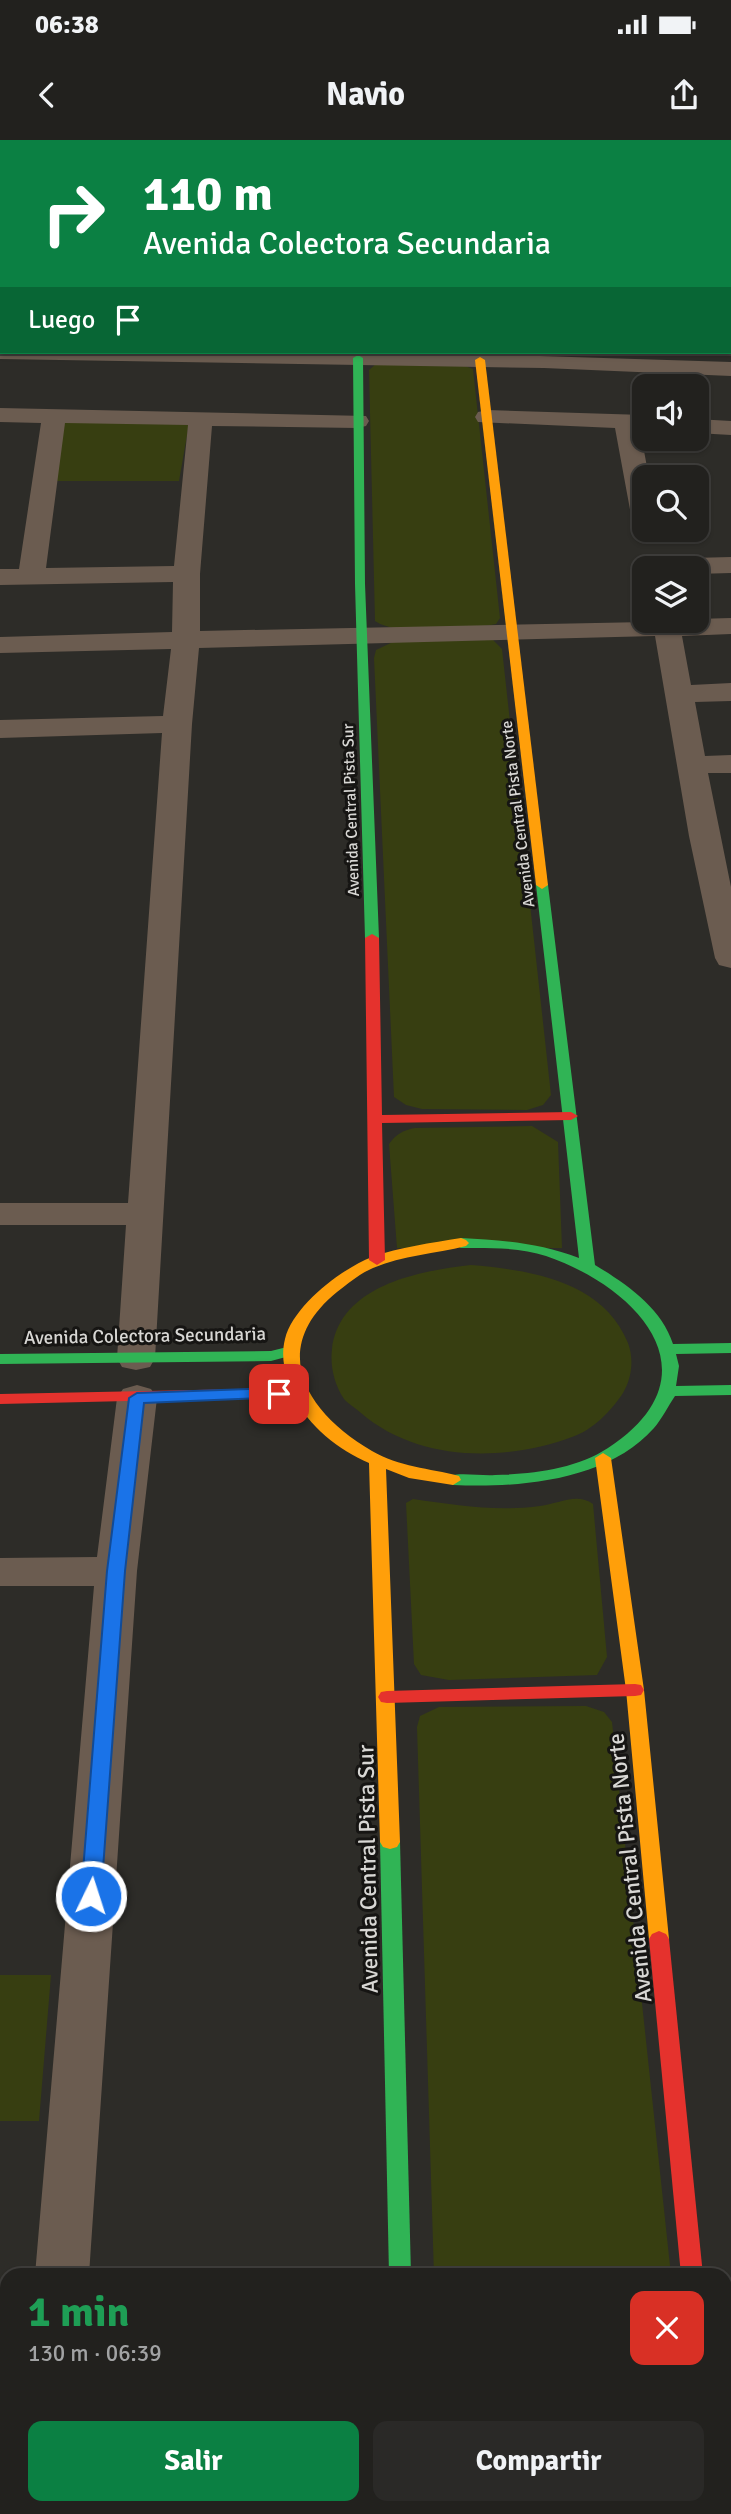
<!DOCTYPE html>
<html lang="es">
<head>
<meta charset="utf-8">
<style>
	body { margin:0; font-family:Signika,sans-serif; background:#2a2927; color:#f1f3f6; height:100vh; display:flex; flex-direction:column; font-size:26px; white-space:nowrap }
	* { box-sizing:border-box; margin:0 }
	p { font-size:23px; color:#a2a3a4 }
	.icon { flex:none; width:38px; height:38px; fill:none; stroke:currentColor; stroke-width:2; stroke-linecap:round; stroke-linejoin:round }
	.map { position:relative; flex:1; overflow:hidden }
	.details { position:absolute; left:0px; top:2128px; width:732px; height:247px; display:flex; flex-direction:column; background:#22211e; border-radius:21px 21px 0 0; box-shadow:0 2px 5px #0004,0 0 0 2px #3f3e3c }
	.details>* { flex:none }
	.guide { position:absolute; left:0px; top:0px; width:732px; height:214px; box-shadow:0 2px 5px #0004,0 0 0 2px #3f3e3c; background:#0b8043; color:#fff; overflow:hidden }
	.fabs { position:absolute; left:632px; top:234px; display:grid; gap:14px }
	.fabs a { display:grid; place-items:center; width:77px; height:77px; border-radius:14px; background:#22211e; box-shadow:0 2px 5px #0004,0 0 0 2px #3f3e3c; font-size:35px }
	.pin { position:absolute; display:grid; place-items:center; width:60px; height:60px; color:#fff; margin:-30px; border-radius:14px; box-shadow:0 4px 10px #0006 }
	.me { position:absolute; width:77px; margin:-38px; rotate:4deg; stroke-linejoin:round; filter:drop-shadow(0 0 5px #0008) }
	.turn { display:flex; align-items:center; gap:24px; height:147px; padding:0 28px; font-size:32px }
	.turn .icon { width:91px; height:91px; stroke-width:2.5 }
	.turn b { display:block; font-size:49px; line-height:60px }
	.then { display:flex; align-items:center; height:66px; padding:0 28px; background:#0003; gap:14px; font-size:26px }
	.round { display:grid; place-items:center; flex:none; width:74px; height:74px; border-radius:14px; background:#2a2927 }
	.head { display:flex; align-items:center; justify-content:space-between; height:119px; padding:0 28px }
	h1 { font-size:42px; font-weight:800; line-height:52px; color:#1e9e55 }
	.cta { display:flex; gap:14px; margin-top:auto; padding:14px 28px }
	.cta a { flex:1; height:80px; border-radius:14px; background:#0b8043; color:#fff; font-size:28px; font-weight:800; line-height:80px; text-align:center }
	.cta a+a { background:#2a2927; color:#f1f3f6 }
	.status { display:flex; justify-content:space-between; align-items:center; height:49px; padding:0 35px; background:#22211e; direction:ltr }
	.status svg { height:19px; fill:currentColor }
	header { display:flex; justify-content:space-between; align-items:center; height:91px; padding:0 28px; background:#22211e; font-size:32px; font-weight:800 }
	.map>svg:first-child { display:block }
</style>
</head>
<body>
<div class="status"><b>06:38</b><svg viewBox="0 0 49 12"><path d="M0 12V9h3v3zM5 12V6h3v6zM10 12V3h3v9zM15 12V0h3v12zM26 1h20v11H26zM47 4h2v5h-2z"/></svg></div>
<header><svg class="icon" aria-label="back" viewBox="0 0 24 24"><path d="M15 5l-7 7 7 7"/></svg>Navio<svg class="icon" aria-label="share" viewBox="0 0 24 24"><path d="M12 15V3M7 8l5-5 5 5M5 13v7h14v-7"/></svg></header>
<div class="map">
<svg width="731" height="2374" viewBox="0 0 731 2374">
	<rect width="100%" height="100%" fill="#2d2c28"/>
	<g fill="#373e11">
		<path d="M 455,222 L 473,229 L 500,478 L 496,484 C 466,490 401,498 375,481 L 369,230 L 376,224 Z"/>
		<path d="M 76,279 L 189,284 L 179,341 L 56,341 L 62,284 Z"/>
		<path d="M 493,500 L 502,509 L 551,955 L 543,965 L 527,970 L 422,969 L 406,965 L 394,957 L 374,518 L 376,510 L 395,501 Z"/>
		<path d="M 532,986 L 558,1002 L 562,1108 L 397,1108 L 389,1004 C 396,994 404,990 415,988 Z"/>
		<path d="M 471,1125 C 530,1130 603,1141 628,1203 C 634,1219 632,1238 623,1253 C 611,1271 593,1290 572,1297 C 504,1322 418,1322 361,1273 C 356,1268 348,1264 344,1259 C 334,1244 330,1226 332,1209 C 340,1145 419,1131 471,1125 Z"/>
		<path d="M 413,1359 C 455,1365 497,1372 540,1366 C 558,1364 577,1352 593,1364 L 607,1517 L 597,1535 L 449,1540 L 421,1535 L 414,1524 L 406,1363 Z"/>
		<path d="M 586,1566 L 604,1572 L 612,1582 L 671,2135 L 434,2135 L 417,1587 L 420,1576 L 439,1567 Z"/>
		<path d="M 0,1835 L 51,1835 L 39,1981 L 0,1981 Z"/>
		<path d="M 442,2368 L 695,2368 L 696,2374 L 442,2374 Z"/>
	</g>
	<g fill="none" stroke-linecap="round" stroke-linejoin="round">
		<g fill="#6b5c50" fill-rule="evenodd">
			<rect x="45" y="0" width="12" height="2"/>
			<rect x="730" y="72" width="1" height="8"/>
			<rect x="0" y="124" width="2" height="8"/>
		</g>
		<g fill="#6b5c50" fill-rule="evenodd">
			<rect x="383" y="0" width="20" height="2"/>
			<path d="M 0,205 L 2,212 L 407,212 L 731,222 L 731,236 L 544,228 L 0,219 Z"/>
			<path d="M 0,268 L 366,276 L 369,281 L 366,286 L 357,288 L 212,286 L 200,434 L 200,491 L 696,481 L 696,479 L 731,478 L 731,494 L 682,496 L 691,545 L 731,543 L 731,561 L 695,562 L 705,616 L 731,615 L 731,633 L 708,633 L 731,747 L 731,828 L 719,825 L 715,818 L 689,696 L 655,496 L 199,508 L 192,584 L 155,1218 L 150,1227 L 136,1230 L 122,1227 L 117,1218 L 126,1085 L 0,1085 L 0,1063 L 128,1063 L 162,593 L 0,598 L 0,580 L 163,576 L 171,509 L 0,513 L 0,497 L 172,492 L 173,442 L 0,445 L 0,429 L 19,429 L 41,283 L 0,282 ZM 65,283 L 188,285 L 174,426 L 46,428 Z"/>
			<path d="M 487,270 L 644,275 L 644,289 L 640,289 L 649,338 L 644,338 L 644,383 L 635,380 L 631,375 L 615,288 L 478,282 L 475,277 L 478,272 Z"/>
			<path d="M 696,279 L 731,281 L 731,295 L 696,293 Z"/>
			<path d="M 731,417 L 731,433 L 696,434 L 696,429 L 644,429 L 644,432 L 641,427 L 645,421 L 654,419 Z"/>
			<path d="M 137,1245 L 151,1249 L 157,1258 L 137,1431 L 89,2135 L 35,2135 L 94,1446 L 0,1446 L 0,1418 L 97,1417 L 117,1258 L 123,1249 Z"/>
			<path d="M 16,2368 L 73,2368 L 72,2374 L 14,2374 Z"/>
		</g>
		<g fill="#30b455" fill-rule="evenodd">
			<path d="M 358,215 L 363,218 L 365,444 L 379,798 L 372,802 L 365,798 L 355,444 L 353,218 Z"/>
			<path d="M 542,741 L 548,745 L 595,1125 C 625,1143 662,1168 673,1204 L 731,1203 L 731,1213 L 676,1214 L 679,1226 L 676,1246 L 731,1245 L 731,1255 L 675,1256 C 668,1266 662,1279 654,1288 C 607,1341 519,1348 453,1345 L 445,1340 L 447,1336 C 462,1332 480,1336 495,1335 C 533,1334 576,1329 608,1308 C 719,1235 639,1148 546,1116 C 520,1107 488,1108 461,1108 L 453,1103 L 461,1098 C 502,1100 540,1103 579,1118 L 536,745 Z"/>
			<path d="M 291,1206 L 299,1211 L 297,1214 L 271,1221 L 0,1224 L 0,1214 L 271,1211 Z"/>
			<path d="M 390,1695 L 397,1697 L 400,1702 L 411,2135 L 389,2135 L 380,1702 L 383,1697 Z"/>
			<rect x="393" y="2368" width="24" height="6"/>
		</g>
		<g fill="#ff9f0a" fill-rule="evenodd">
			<path d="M 480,217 L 485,220 L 548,745 L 542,749 L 536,745 L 475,220 Z"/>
			<path d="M 461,1098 L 466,1100 L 469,1103 L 466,1106 C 435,1114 403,1115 373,1128 C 359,1134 349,1143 337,1152 C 267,1209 306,1273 372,1311 C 399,1327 429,1328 459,1336 L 461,1340 L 453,1345 L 409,1338 L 386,1329 L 400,1702 L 397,1707 L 390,1709 L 383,1707 L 380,1702 L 369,1323 C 340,1311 307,1285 294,1256 C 286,1238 280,1219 285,1199 C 293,1166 341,1129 372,1117 C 400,1107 431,1103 461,1098 Z"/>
			<path d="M 603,1313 L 611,1318 L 644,1550 L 669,1799 L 666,1804 L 659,1807 L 652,1804 L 649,1799 L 626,1550 L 595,1318 Z"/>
			<path d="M 724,2363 L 728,2374 L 704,2374 L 703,2368 L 724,2368 Z"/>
		</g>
		<g fill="#e5322d" fill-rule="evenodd">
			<path d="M 372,794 L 379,798 L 382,975 L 571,972 L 578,976 L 571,980 L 382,983 L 385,1120 L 377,1125 L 369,1120 L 365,798 Z"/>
			<path d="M 298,1248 L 304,1249 L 306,1253 L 304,1257 L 0,1264 L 0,1254 Z"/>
			<path d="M 635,1544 L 641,1545 L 644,1550 L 641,1555 L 635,1556 L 387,1563 L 381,1562 L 378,1557 L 381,1552 L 387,1551 Z"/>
			<path d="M 659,1791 L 666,1794 L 669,1799 L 703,2135 L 681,2135 L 649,1799 L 652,1794 Z"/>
		</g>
	</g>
	<path fill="#1a73e8" stroke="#114b97" stroke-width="2" d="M 279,1248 L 285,1250 L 285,1257 L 144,1263 L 125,1431 L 101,1756 L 98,1761 L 84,1761 L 81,1756 L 107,1431 L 129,1258 L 137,1253 Z"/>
	<g text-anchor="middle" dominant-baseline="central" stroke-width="6" stroke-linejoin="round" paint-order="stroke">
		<g font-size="16" fill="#d8d7d4" stroke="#161513">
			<text transform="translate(351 670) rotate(-92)">Avenida Central Pista Sur</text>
			<text transform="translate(518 674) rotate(-97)">Avenida Central Pista Norte</text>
		</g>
		<g font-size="19" fill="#d8d7d4" stroke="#161513">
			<text transform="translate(145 1196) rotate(-1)">Avenida Colectora Secundaria</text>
		</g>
		<g font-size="23" fill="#d8d7d4" stroke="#161513">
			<text transform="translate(630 1728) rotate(-96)">Avenida Central Pista Norte</text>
			<text transform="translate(368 1729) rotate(-91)">Avenida Central Pista Sur</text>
		</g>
	</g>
</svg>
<div class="fabs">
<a><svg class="icon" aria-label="sound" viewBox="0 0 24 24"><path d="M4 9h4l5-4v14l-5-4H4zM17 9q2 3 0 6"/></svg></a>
<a><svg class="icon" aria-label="search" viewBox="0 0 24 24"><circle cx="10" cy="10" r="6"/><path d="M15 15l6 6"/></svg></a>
<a><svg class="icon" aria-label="layers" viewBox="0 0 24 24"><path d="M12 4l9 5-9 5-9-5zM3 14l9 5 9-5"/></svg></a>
</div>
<div class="pin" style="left:279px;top:1254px;background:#d93025"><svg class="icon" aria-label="arrive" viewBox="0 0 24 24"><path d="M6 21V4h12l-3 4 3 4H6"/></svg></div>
<svg class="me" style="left:91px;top:1756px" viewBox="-20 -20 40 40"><circle r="17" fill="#1a73e8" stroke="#fff" stroke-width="3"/><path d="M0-11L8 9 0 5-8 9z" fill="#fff"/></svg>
<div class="guide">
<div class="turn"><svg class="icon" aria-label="right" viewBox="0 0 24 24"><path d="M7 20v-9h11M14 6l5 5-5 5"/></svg><div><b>110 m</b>Avenida Colectora Secundaria</div></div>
<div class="then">Luego<svg class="icon" aria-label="arrive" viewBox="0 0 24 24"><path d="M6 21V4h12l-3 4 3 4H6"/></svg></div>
</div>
<section class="details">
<div class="head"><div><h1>1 min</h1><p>130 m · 06:39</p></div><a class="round" style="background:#d93025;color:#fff"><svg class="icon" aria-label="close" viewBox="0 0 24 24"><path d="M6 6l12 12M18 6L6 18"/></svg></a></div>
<div class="cta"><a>Salir</a><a>Compartir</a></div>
</section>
</div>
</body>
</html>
